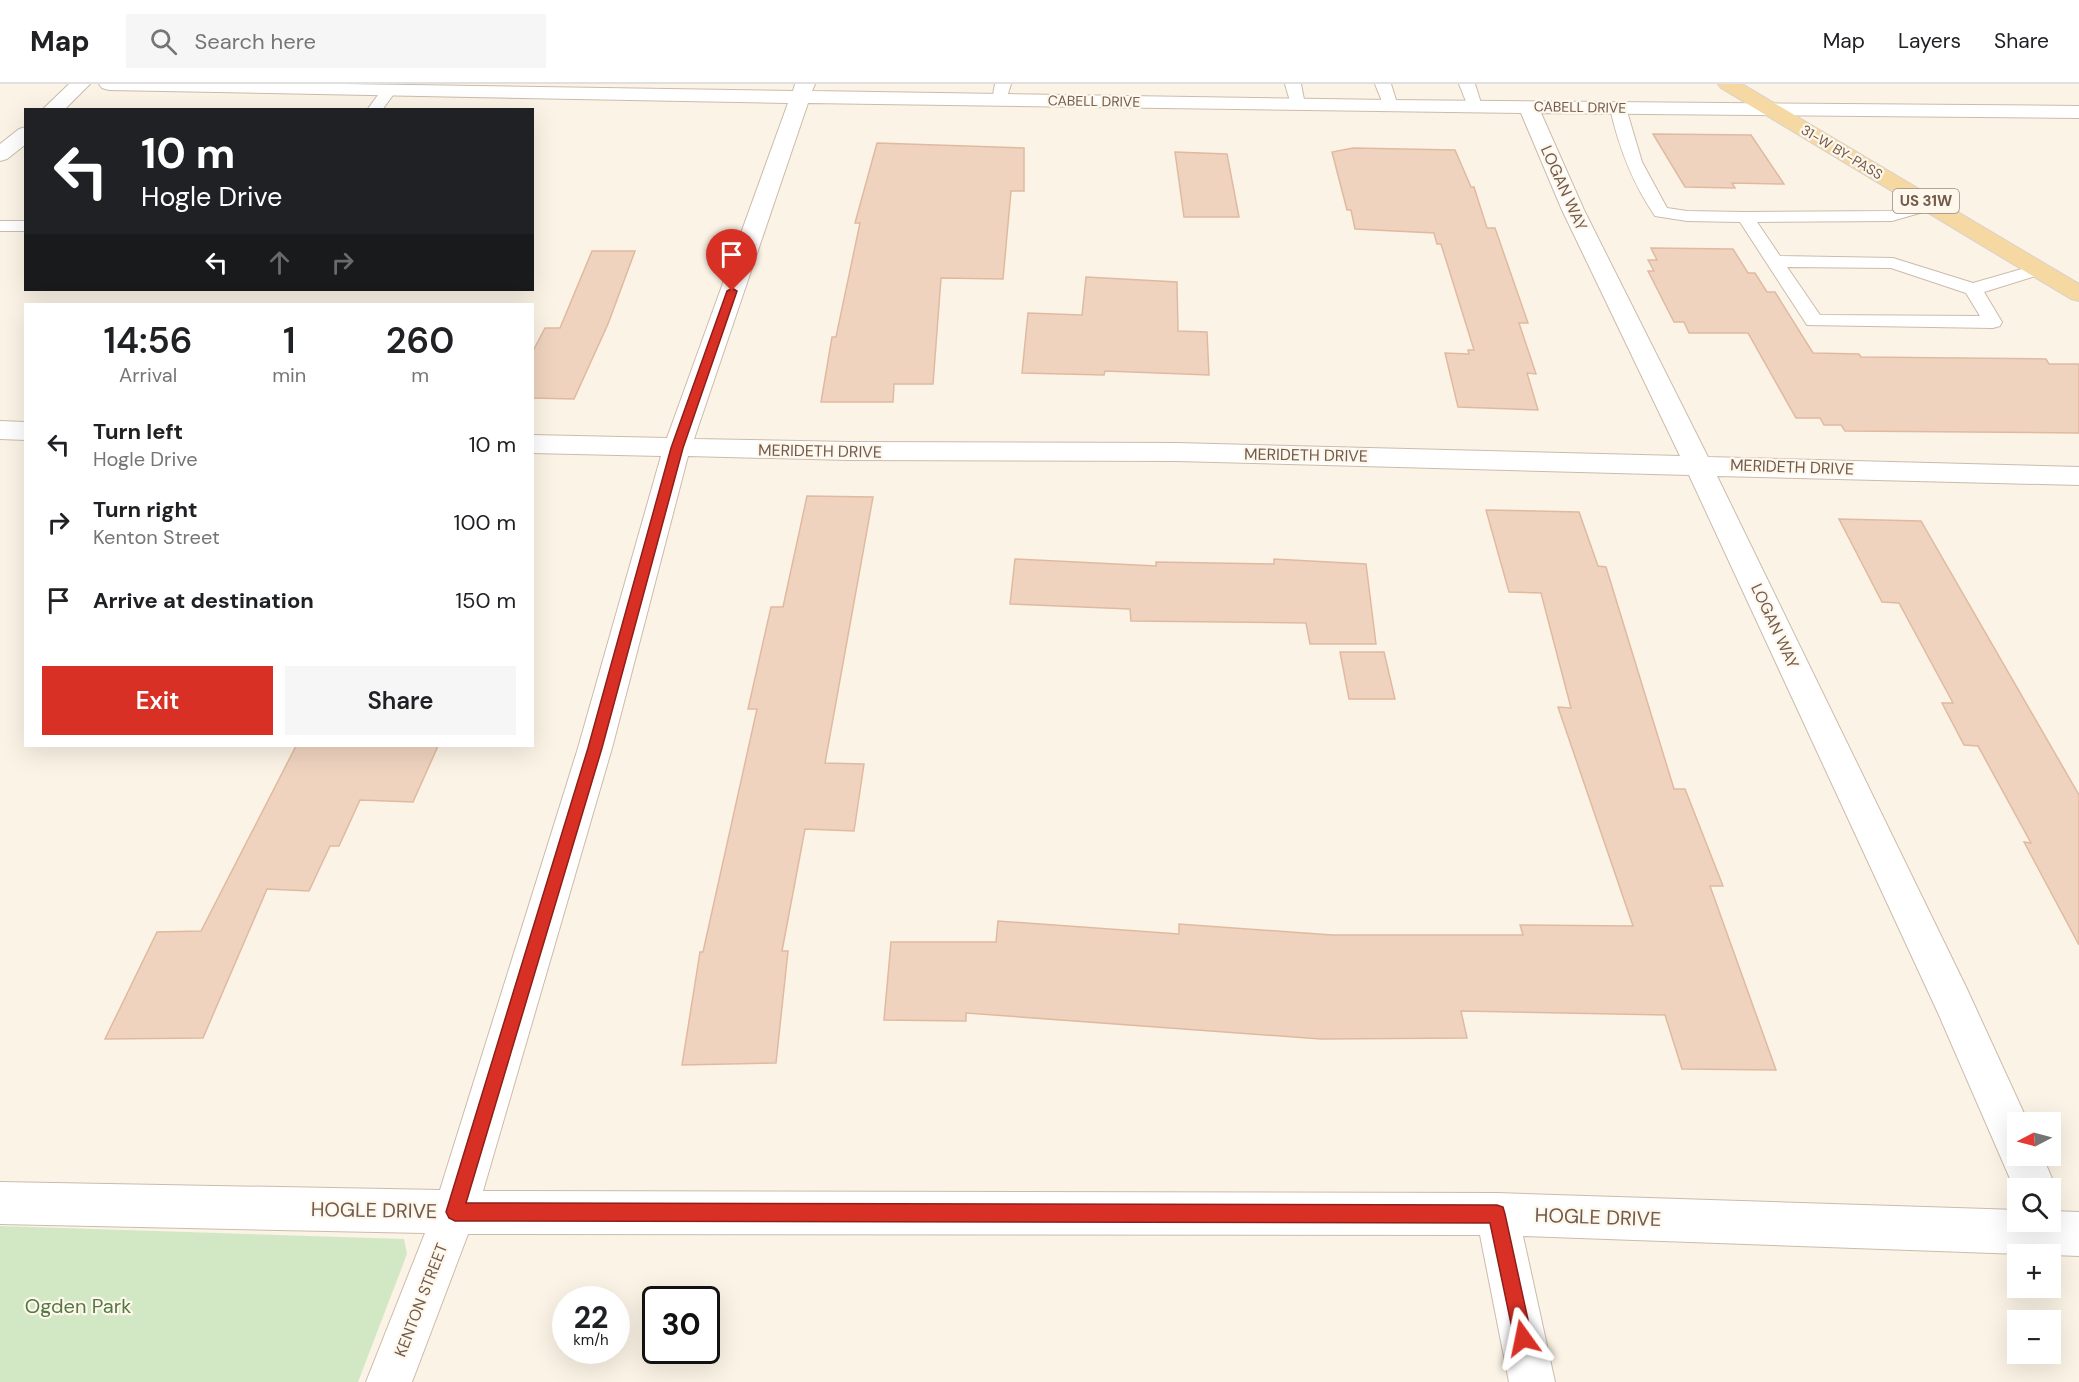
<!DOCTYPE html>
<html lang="en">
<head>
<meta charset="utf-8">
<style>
	body { margin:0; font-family:"DM Sans",sans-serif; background:#f6f6f6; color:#202124; height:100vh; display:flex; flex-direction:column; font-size:22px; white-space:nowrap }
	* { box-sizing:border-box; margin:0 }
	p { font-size:20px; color:#757577 }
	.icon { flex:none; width:33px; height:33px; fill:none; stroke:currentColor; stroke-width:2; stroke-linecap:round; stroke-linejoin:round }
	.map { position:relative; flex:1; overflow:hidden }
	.details { position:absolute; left:24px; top:219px; width:510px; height:444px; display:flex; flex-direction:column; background:#fff; border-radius:0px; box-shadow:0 6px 24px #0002 }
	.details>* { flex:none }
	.guide { position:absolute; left:24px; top:24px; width:510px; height:183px; border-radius:0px; box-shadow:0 6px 24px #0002; background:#202124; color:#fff; overflow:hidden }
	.needle { width:39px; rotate:264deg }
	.fabs { position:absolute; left:2007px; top:1028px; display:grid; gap:12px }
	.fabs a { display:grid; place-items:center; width:54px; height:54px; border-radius:0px; background:#fff; box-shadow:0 6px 24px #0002; font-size:30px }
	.speed { position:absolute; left:552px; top:1202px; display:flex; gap:12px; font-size:30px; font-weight:700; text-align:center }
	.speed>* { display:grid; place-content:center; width:78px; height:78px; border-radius:50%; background:#fff; box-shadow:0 6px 24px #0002; line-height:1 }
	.speed small { font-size:15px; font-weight:400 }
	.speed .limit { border:3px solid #111; border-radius:9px; background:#fff; color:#111 }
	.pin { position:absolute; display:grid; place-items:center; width:51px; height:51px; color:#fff; margin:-62px -26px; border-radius:50% 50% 50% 0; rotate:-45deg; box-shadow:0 0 6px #0007 }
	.pin .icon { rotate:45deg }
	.me { position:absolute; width:66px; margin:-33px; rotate:348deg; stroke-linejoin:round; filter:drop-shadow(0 0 4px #0008) }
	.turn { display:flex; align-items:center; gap:21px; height:126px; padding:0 18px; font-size:27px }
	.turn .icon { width:78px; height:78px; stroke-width:2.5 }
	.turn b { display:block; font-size:42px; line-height:51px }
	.lanes { display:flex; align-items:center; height:57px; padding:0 18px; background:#0003; justify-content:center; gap:30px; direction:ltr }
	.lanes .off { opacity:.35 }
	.eta { display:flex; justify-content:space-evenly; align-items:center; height:102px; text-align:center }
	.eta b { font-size:36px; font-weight:600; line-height:42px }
	.action { display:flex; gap:12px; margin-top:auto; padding:12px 18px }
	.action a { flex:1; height:69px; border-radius:0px; background:#d93025; color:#fff; font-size:24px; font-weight:600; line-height:69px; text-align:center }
	.action a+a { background:#f6f6f6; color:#202124 }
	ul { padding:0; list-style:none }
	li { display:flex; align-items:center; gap:18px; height:78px; padding:0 18px }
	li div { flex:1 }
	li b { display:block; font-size:22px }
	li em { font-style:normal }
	header { display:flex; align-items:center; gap:36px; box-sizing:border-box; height:84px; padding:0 30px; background:#fff; border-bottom:2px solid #e0e0e0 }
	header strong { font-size:28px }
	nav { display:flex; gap:33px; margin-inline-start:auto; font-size:21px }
	.search { width:420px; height:54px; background:#f6f6f6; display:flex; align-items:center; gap:15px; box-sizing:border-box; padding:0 21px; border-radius:0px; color:#757577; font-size:22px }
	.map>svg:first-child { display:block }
</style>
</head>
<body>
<header>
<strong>Map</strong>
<div class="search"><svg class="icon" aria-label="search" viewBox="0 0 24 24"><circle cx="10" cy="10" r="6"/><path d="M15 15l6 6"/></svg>Search here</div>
<nav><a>Map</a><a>Layers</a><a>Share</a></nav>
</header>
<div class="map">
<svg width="2079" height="1298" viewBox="0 0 2079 1298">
	<rect width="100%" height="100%" fill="#fbf3e5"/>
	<path fill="#d2e8c5" d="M 0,1142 L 404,1155 L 407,1170 L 358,1298 L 0,1298 Z"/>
	<g fill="#efd3bf" stroke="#e0baa0" stroke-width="1.5">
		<path d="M 1653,50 L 1751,51 L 1784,100 L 1732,99 L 1735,104 L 1685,103 Z"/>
		<path d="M 877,59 L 1024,64 L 1024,107 L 1011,107 L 1003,195 L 941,194 L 933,300 L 894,300 L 893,318 L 821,318 L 832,253 L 836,253 L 860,139 L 855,139 Z"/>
		<path d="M 1353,64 L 1455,66 L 1471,103 L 1474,103 L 1487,144 L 1495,144 L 1528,239 L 1519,239 L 1536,290 L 1527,289 L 1538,326 L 1458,323 L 1445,269 L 1469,270 L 1468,266 L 1474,266 L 1441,160 L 1437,160 L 1434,149 L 1355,145 L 1351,126 L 1347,126 L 1332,68 Z"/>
		<path d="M 1175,68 L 1227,70 L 1239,133 L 1184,133 Z"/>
		<path d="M 1651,164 L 1733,165 L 1748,189 L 1755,189 L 1767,208 L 1775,208 L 1813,269 L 1859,270 L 1861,273 L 2046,275 L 2049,280 L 2079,280 L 2079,349 L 1845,347 L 1841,341 L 1824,341 L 1820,334 L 1796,334 L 1748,249 L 1689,249 L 1684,238 L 1674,238 L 1648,187 L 1654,187 L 1648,176 L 1657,176 Z"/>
		<path d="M 592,167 L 635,167 L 608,240 L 574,315 L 532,314 L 532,269 L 545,244 L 560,244 Z"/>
		<path d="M 1086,193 L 1177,198 L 1178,247 L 1207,248 L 1209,291 L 1105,287 L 1104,291 L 1022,289 L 1028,229 L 1082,231 Z"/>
		<path d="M 807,412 L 873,413 L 825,679 L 864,680 L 854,747 L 805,745 L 782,867 L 788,867 L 776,979 L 682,981 L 700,868 L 703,868 L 757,625 L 748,625 L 771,523 L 783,523 Z"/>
		<path d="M 1486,426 L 1579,428 L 1598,482 L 1606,483 L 1674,705 L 1685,705 L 1723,802 L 1710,802 L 1776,986 L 1682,985 L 1665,931 L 1461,927 L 1467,954 L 1321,955 L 966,929 L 966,937 L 884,936 L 891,858 L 996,858 L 998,837 L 1179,850 L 1179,840 L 1332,851 L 1523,851 L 1520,841 L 1633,842 L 1558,623 L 1571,624 L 1541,509 L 1509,508 Z"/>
		<path d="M 1839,435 L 1921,437 L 2079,711 L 2079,861 L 2024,758 L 2031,759 L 1978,662 L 1964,661 L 1942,619 L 1953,619 L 1899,519 L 1882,518 Z"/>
		<path d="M 1015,475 L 1156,482 L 1156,478 L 1274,480 L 1274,475 L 1366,480 L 1376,560 L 1310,560 L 1306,539 L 1131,537 L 1130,525 L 1010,520 Z"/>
		<path d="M 1340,568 L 1384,568 L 1395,615 L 1349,615 Z"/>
		<path d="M 296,662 L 438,662 L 413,718 L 360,716 L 339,762 L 330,762 L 309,807 L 267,805 L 203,954 L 105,955 L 157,848 L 201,847 Z"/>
	</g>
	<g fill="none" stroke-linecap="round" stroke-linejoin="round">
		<g stroke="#ccbbac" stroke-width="2">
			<g id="lane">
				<path d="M 995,0 L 1011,0 L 1005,19 L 1000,21 L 992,16 Z"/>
				<path d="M 1285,0 L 1301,0 L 1305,21 L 1302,24 L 1292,24 Z"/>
				<path d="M 1375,0 L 1391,0 L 1398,22 L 1395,25 L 1385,25 Z"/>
				<path d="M 1459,0 L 1475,0 L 1482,22 L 1479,25 L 1469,25 Z"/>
				<path d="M 388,2 L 396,7 L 382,26 L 367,26 L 383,4 Z"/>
				<path d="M 1618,19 L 1626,24 L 1642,78 L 1667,124 L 1687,127 L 1745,128 L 1891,127 L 1931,115 L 1937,116 L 1940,120 L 1937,124 L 1892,137 L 1757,138 L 1780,172 L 1893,174 L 1973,199 L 2039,180 L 2045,181 L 2048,185 L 2045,189 L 1984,208 L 2002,238 L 2000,242 L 1993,244 L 1807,241 L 1740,138 L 1687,137 L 1655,132 C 1632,98 1619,64 1610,24 ZM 1787,183 L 1891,184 L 1966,209 L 1980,232 L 1820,231 Z"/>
				<rect x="0" y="137" width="26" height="10"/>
			</g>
		</g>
		<g stroke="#ccbbac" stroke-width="2">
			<g id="street">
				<path d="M 69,0 L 90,0 L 64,26 L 42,26 Z"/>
				<path d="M 99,0 L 344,0 L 793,7 L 795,0 L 815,0 L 812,7 L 1390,16 L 2079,22 L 2079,34 L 1541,29 L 1584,126 L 1708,373 L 2079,383 L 2079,401 L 1717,392 L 1967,905 L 2028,1038 L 2018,1038 L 2018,1071 L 2042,1071 L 2056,1104 L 2050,1118 L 2050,1104 L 2018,1104 L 2018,1113 L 1938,929 L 1689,391 L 1177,377 L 849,376 L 688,372 L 612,664 L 483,1107 L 1497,1109 L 2018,1126 L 2018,1137 L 2050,1137 L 2050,1127 L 2079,1128 L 2079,1172 L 1523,1152 L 1555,1298 L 1509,1298 L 1480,1151 L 468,1150 L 412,1298 L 366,1298 L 425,1149 L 0,1140 L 0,1098 L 440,1106 L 578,664 L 661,372 L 532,369 L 532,351 L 667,354 L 788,19 L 109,6 L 102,4 ZM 808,19 L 1521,29 L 1562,126 L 1680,372 L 1177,359 L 849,358 L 694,355 Z"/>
				<path d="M 26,43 L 26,60 L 7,75 L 0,77 L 0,60 L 19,45 Z"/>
				<path d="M 0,337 L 26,338 L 26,356 L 0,355 Z"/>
			</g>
		</g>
		<g stroke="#d8d1cd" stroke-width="2">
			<path id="primary" d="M 1718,0 L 1742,0 L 2079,200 L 2079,217 L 2071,215 L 1721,4 Z"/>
		</g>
		<use href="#lane" fill="#fff" fill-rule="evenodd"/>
		<use href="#street" fill="#fff" fill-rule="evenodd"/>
		<use href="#primary" fill="#f6d8a2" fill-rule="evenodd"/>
	</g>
	<path fill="#d93025" stroke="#8d1f18" stroke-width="1.5" d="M 732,204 L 737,207 L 683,364 L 602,664 L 466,1119 L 1497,1121 L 1503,1123 L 1505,1130 L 1532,1254 L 1530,1260 L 1523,1263 L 1516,1260 L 1514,1254 L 1490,1139 L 455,1137 L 449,1134 L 446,1128 L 588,664 L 671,364 L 727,207 Z"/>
	<g text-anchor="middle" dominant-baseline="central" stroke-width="4.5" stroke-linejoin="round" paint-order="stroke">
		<g font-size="14" fill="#725a4c" stroke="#fef7eb">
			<text transform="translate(1094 17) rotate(1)">CABELL DRIVE</text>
			<text transform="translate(1580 23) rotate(1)">CABELL DRIVE</text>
			<text transform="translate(1842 68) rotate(31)">31-W BY-PASS</text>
		</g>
		<rect fill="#fef7eb" stroke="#9c897c" stroke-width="1.5" x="1893" y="105" width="66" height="24" rx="4.5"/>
		<g font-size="15" font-weight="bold" fill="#725a4c">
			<text x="1926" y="117">US 31W</text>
		</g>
		<g font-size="16" fill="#725a4c" stroke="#fef7eb">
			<text transform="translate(1564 104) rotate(66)">LOGAN WAY</text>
			<text transform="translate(820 367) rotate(1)">MERIDETH DRIVE</text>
			<text transform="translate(1306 371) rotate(1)">MERIDETH DRIVE</text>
			<text transform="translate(1792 383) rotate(2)">MERIDETH DRIVE</text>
			<text transform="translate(1775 542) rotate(65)">LOGAN WAY</text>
			<text transform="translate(421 1216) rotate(-69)">KENTON STREET</text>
		</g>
		<g font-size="20" fill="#725a4c" stroke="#fef7eb">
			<text transform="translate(374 1126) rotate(1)">HOGLE DRIVE</text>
			<text transform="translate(1598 1133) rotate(2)">HOGLE DRIVE</text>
		</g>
		<g font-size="20" fill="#537844" stroke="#fef7eb">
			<text x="78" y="1222">Ogden Park</text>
		</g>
	</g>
</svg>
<div class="fabs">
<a><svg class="needle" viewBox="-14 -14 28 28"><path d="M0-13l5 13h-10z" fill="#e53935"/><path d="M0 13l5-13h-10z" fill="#757577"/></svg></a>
<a><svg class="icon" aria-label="search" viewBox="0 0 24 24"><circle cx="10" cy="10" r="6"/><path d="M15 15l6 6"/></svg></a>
<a>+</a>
<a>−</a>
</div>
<div class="speed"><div>22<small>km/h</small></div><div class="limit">30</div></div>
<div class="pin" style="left:732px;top:207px;background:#d93025"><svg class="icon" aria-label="arrive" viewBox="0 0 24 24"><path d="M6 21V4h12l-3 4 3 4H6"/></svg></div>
<svg class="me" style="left:1523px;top:1254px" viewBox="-20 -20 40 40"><path d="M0-17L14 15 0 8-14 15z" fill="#d93025" stroke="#fff" stroke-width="4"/></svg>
<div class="guide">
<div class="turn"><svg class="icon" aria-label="left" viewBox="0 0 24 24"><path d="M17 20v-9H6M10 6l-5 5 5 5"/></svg><div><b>10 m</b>Hogle Drive</div></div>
<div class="lanes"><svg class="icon" aria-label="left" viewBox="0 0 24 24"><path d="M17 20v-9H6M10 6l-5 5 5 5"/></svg><svg class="icon off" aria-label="ahead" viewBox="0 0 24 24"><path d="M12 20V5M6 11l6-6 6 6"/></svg><svg class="icon off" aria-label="right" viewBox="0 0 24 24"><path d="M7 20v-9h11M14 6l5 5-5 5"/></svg></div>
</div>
<section class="details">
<div class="eta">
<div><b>14:56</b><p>Arrival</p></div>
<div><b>1</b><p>min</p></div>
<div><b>260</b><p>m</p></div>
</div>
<ul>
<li><svg class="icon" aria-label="left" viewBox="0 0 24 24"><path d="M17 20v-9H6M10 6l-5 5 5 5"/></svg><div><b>Turn left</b><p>Hogle Drive</p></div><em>10 m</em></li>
<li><svg class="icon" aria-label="right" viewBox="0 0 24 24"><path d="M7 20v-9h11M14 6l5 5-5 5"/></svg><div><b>Turn right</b><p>Kenton Street</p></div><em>100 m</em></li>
<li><svg class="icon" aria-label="arrive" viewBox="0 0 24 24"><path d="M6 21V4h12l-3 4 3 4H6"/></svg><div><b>Arrive at destination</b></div><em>150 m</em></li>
</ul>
<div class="action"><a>Exit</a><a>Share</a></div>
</section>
</div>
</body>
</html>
